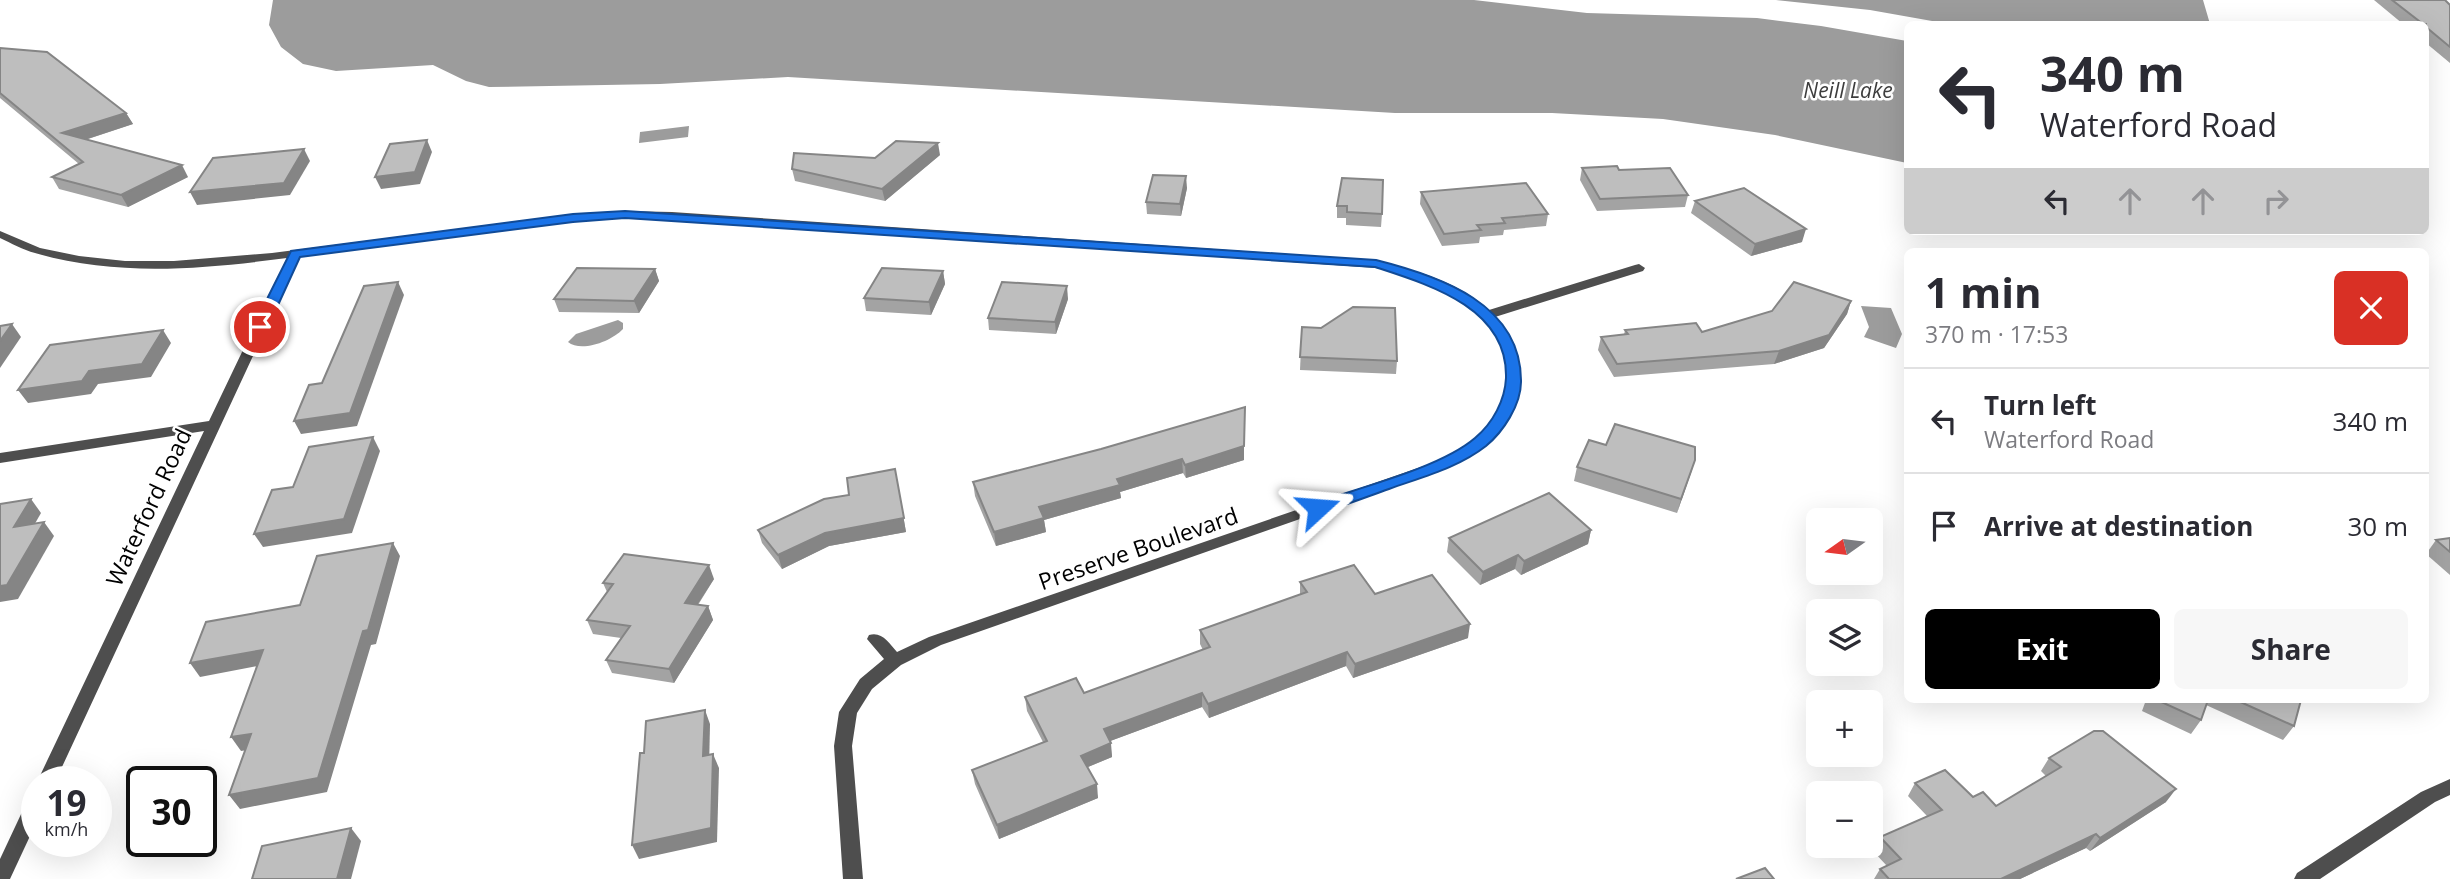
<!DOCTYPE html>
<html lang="en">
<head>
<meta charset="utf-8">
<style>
	body { margin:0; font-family:"Open Sans",sans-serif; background:#f7f7f7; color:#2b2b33; height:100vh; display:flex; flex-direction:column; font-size:26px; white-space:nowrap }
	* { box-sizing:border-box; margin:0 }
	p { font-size:23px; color:#7c7c81 }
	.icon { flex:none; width:38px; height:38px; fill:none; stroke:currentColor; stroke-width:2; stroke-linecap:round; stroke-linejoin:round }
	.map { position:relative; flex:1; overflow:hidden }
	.side { position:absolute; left:1904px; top:248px; width:525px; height:455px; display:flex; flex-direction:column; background:#fff; border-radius:10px; box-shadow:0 7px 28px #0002 }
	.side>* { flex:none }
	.hud { position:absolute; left:1904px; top:21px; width:525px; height:214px; border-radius:10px; box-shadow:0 7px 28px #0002; background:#fff; color:#2b2b33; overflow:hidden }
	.needle { width:46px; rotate:256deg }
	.tools { position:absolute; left:1806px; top:508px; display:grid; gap:14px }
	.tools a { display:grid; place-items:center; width:77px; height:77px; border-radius:10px; background:#fff; box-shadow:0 7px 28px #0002; font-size:35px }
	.speed { position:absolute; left:21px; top:766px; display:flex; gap:14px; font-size:35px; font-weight:700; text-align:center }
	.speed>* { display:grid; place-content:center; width:91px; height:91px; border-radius:50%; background:#fff; box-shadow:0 7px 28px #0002; line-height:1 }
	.speed small { font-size:18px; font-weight:400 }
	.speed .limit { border:4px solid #111; border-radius:10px; background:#fff; color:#111 }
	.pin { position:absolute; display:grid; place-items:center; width:60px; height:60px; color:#fff; margin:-30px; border:4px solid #fff; border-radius:50%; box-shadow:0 2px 7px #0007 }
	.me { position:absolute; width:77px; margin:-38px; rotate:71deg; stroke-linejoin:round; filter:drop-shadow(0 0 5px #0008) }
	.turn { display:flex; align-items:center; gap:24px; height:147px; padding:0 21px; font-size:32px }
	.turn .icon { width:91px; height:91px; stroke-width:2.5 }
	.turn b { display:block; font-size:49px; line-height:60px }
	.lanes { display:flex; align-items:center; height:66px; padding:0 21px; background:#0003; justify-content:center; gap:35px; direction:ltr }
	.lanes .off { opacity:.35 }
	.round { display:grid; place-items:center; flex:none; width:74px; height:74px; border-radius:10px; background:#f7f7f7 }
	.headline { display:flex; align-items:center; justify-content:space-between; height:119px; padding:0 21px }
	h1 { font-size:42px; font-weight:700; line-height:52px }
	.primary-button { display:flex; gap:14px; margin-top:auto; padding:14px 21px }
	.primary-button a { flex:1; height:80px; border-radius:10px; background:#000; color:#fff; font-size:28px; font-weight:700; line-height:80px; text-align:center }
	.primary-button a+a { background:#f7f7f7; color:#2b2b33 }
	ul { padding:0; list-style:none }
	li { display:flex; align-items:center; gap:21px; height:105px; padding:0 21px; border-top:2px solid #e1e1e2 }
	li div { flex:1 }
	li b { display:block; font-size:26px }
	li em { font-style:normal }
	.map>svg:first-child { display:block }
</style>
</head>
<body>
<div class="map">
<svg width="2450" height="879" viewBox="0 0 2450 879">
	<rect width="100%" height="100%" fill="#fff"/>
	<g fill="#9c9c9c">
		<path d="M 273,0 L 1474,0 L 1587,13 L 1757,18 L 1821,26 L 1907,41 L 1907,163 L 1775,135 L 1663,119 L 1552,113 L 1395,113 L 788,77 L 660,84 L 489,87 L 466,81 L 433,65 L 336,71 L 303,64 L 281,47 L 269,25 Z"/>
		<path d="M 1776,0 L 2203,0 L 2210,24 L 1949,24 L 1870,10 Z"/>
		<path d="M 689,126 L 688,137 L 639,143 L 640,132 Z"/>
		<path d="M 1861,306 L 1891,308 L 1902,334 L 1896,348 L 1864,337 L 1869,327 Z"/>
		<path d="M 618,320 L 623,323 L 623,329 C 612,341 581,353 568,342 L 576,334 Z"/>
	</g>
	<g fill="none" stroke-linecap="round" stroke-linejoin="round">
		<g fill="#4e4e4e" fill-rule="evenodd">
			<path d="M 625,211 L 672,212 L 1376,260 C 1417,271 1457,281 1489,310 L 1635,265 L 1639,264 L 1645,268 L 1643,271 L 1495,317 C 1531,357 1526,405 1488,443 C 1478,453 1463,459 1451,466 L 941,645 L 901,665 L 872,689 L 857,713 L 852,746 L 863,879 L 843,879 L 834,746 L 839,712 L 860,679 L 884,659 L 867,639 L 869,635 C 882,631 889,643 897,652 L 929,637 L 1441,460 C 1453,453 1467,447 1478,437 C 1526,391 1510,330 1457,297 C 1432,282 1404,274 1376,268 L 672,218 C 547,216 423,241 299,257 L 55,782 L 37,782 L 204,431 L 0,463 L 0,453 L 209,421 L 287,258 C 204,269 116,277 35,253 C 23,250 11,243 0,238 L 0,231 L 40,248 L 79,256 L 125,261 L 174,261 L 272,253 L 519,221 Z"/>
			<path d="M 2450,779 L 2450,795 L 2435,802 L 2320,879 L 2294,879 L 2297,873 L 2421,792 Z"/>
			<path d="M 37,793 L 37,821 L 10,879 L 0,879 L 0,859 L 30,795 Z"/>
		</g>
	</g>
	<g fill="#a3a3a3">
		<path d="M 2374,0 L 2445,0 L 2450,5 L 2450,63 L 2426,43 L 2426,24 L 2403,24 Z"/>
		<path d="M 0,48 L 126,113 L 133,124 L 85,140 L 188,177 L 128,207 L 59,189 L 52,177 L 79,164 L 0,98 Z"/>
		<path d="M 940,155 L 885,201 L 795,181 L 792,169 L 875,158 Z"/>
		<path d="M 1582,168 L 1619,170 L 1688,195 L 1685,207 L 1597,211 L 1580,180 Z"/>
		<path d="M 1342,178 L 1382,214 L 1381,227 L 1346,225 L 1346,218 L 1337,218 L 1337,206 Z"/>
		<path d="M 1187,188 L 1181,216 L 1147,214 L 1146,202 Z"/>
		<path d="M 1421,192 L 1548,214 L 1546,226 L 1504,230 L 1503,235 L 1480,237 L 1479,243 L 1442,246 L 1420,204 Z"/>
		<path d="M 1695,201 L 1802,242 L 1751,256 L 1691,213 Z"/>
		<path d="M 655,269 L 659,281 L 639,313 L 559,312 L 554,299 Z"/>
		<path d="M 943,271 L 945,284 L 931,315 L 866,311 L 864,298 Z"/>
		<path d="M 1068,299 L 1056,334 L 989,330 L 988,318 Z"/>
		<path d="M 1851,301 L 1847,314 L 1824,348 L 1774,364 L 1614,377 L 1598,350 L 1601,337 L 1624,335 L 1625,330 L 1702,332 Z"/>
		<path d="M 1302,327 L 1397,361 L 1396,374 L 1300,370 Z"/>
		<path d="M 1606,445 L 1695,460 L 1677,513 L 1574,481 L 1577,467 Z"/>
		<path d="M 1101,449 L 1244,460 L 1186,478 L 1183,473 L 1120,492 L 1121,498 L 1044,520 L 1046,532 L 996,546 L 975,496 L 973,482 Z"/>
		<path d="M 895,469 L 906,532 L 829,546 L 782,569 L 762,543 L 758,530 L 849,495 Z"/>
		<path d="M 1591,530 L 1588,544 L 1521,575 L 1515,569 L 1480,585 L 1447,552 L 1449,538 Z"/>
		<path d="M 2450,538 L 2450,575 L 2426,554 L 2436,540 Z"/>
		<path d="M 714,579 L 698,605 L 708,606 L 713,620 L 674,683 L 612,673 L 606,660 L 621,638 L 593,634 L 587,620 L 607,592 L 603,583 Z"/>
		<path d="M 1300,582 L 1375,594 L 1468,638 L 1353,678 L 1346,666 L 1209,718 L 1202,707 L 1110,741 L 1112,757 L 1088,767 L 1098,798 L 999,839 L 975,784 L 972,770 L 1043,742 L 1027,711 L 1025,697 L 1084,693 L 1203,650 L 1200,644 L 1200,630 L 1300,595 Z"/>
		<path d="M 2146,700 L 2301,700 L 2294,726 L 2283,740 L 2206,705 L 2201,720 L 2191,734 L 2142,711 Z"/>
		<path d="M 2049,758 L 2166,802 L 2090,851 L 2086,848 L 2020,879 L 1874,879 L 1880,869 L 1887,866 L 1873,851 L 1880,837 L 1927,816 L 1908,796 L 1915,783 L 1973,797 L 1996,806 L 2046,776 L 2041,771 Z"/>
	</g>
	<g fill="#858585">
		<path d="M 126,113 L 133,124 L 69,145 L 62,133 Z"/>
		<path d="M 427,140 L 432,152 L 420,184 L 381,189 L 375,177 Z"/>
		<path d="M 938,143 L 940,155 L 885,201 L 882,189 Z"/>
		<path d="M 304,149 L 310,161 L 290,195 L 197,205 L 190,192 Z"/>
		<path d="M 182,165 L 188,177 L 128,207 L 121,195 Z"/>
		<path d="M 1186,176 L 1187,188 L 1181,216 L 1180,204 Z"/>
		<path d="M 1806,229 L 1802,242 L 1751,256 L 1755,244 Z"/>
		<path d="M 655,269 L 659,281 L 639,313 L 634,301 Z"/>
		<path d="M 943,271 L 945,284 L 931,315 L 929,302 Z"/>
		<path d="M 398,282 L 404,295 L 357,426 L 301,434 L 294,421 Z"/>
		<path d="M 1067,286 L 1068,299 L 1056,334 L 1055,322 Z"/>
		<path d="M 1851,301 L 1847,314 L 1824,348 L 1774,364 L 1779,351 Z"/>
		<path d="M 12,324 L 21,337 L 0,368 L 0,341 Z"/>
		<path d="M 163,330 L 171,343 L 151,377 L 98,384 L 91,394 L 28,403 L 18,390 L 89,371 Z"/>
		<path d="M 373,437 L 380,451 L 352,533 L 263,547 L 254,534 Z"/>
		<path d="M 1244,446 L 1244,460 L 1186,478 L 1185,465 Z"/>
		<path d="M 1182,459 L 1183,473 L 1120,492 L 1121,498 L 1044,520 L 1046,532 L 996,546 L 994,532 L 1039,507 L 1117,479 Z"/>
		<path d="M 1695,460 L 1691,473 L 1677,513 L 1681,499 Z"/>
		<path d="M 895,469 L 906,532 L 829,546 L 782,569 L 778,555 Z"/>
		<path d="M 31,499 L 41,513 L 25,541 L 14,527 Z"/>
		<path d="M 44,522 L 54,536 L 18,599 L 0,602 L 0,586 Z"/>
		<path d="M 1591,530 L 1588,544 L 1521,575 L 1524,561 Z"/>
		<path d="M 393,543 L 400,556 L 376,644 L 371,645 L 327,792 L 240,809 L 229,795 L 363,631 Z"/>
		<path d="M 1518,555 L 1515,569 L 1480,585 L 1483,572 Z"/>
		<path d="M 709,565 L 714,579 L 690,616 L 685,603 Z"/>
		<path d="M 708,606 L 713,620 L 674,683 L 669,669 Z"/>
		<path d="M 1470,624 L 1468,638 L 1353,678 L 1355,664 Z"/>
		<path d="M 263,650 L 273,663 L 200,677 L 190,663 Z"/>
		<path d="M 1347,652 L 1346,666 L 1209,718 L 1208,704 Z"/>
		<path d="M 1202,693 L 1202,707 L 1105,743 L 1104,729 Z"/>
		<path d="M 705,710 L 710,724 L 709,770 L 703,756 Z"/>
		<path d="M 251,734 L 261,748 L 241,751 L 231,737 Z"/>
		<path d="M 1111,743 L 1112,757 L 1083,769 L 1081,756 Z"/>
		<path d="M 713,754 L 719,768 L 717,842 L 639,859 L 632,845 Z"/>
		<path d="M 1097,784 L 1098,798 L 999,839 L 997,825 Z"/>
		<path d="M 2176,789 L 2166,802 L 2090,851 L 2100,838 Z"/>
		<path d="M 351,828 L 361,841 L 351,879 L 337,879 Z"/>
		<path d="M 2096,834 L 2086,848 L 2020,879 L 2001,879 Z"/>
	</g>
	<g fill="#bebebe" stroke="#858585" stroke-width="2">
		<path d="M 2392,0 L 2445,0 L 2450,5 L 2450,47 L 2426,27 L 2426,24 L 2423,24 Z"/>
		<path d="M 0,48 L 47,52 L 126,113 L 62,133 L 182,165 L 121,195 L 52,177 L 83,162 L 0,93 Z"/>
		<path d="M 427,140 L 415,172 L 375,177 L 390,144 Z"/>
		<path d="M 896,141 L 938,143 L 882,189 L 792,169 L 794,153 L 875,158 Z"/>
		<path d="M 304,149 L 284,183 L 190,192 L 213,158 Z"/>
		<path d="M 1617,166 L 1619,170 L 1670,168 L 1688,195 L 1600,199 L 1582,168 Z"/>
		<path d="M 1153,175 L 1186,176 L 1180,204 L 1146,202 Z"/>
		<path d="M 1342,178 L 1383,180 L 1382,214 L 1347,212 L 1347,206 L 1337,206 Z"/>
		<path d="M 1526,183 L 1548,214 L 1502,218 L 1505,223 L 1477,225 L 1481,230 L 1444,234 L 1421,192 Z"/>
		<path d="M 1744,188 L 1806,229 L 1755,244 L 1695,201 Z"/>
		<path d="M 577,268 L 655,269 L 634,301 L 554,299 Z"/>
		<path d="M 882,268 L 943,271 L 929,302 L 864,298 Z"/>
		<path d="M 398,282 L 350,413 L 294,421 L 309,385 L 322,383 L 364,286 Z"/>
		<path d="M 1002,282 L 1067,286 L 1055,322 L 988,318 Z"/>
		<path d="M 1794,282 L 1851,301 L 1829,335 L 1779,351 L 1617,364 L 1601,337 L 1628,334 L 1625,330 L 1696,323 L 1702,332 L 1772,311 Z"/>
		<path d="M 1353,307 L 1395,308 L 1397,361 L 1300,357 L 1302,327 L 1321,328 Z"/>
		<path d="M 12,324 L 0,341 L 0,326 Z"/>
		<path d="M 163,330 L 142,364 L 89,371 L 82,381 L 18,390 L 50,345 Z"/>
		<path d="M 1245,407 L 1244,446 L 1185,465 L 1182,459 L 1117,479 L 1120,485 L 1039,507 L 1044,518 L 994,532 L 973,482 L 1101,449 Z"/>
		<path d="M 1615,424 L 1695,447 L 1695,460 L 1681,499 L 1577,467 L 1589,440 L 1606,445 Z"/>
		<path d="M 373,437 L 344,519 L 254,534 L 272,490 L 293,487 L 309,447 Z"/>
		<path d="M 895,469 L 904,518 L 825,533 L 778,555 L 758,530 L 824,499 L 849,495 L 847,478 Z"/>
		<path d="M 1549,493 L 1591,530 L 1524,561 L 1518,555 L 1483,572 L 1449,538 Z"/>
		<path d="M 31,499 L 14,527 L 44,522 L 7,585 L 0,586 L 0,504 Z"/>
		<path d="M 2450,538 L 2450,552 L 2436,540 Z"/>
		<path d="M 393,543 L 368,630 L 363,631 L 318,778 L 229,795 L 251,734 L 231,737 L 263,650 L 190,663 L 206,622 L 300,605 L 317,556 Z"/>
		<path d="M 624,554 L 709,565 L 685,603 L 708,606 L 669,669 L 606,660 L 630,626 L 587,620 L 613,584 L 603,583 Z"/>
		<path d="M 1354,565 L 1375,594 L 1432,575 L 1470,624 L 1355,664 L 1347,652 L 1208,704 L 1202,693 L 1104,729 L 1111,743 L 1081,756 L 1097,784 L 997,825 L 972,770 L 1047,741 L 1025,697 L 1076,678 L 1084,693 L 1210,647 L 1200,630 L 1307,592 L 1300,582 Z"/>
		<path d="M 2157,700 L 2208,700 L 2201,720 Z"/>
		<path d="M 2236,700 L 2301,700 L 2294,726 Z"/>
		<path d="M 705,710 L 703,756 L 713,754 L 711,828 L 632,845 L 640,753 L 644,753 L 646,721 Z"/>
		<path d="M 2094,731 L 2103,731 L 2176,789 L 2100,838 L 2096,834 L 2001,879 L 1889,879 L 1880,869 L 1901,859 L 1880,837 L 1942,810 L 1915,783 L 1945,770 L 1973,797 L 1983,792 L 1996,806 L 2061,767 L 2049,758 Z"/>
		<path d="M 351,828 L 337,879 L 252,879 L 262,846 Z"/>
		<path d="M 1765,868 L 1774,879 L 1736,879 Z"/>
	</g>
	<path fill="#1a73e8" stroke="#114b97" stroke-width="2" d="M 625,211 L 1376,260 C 1440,276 1522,304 1521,382 C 1521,405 1503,432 1486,446 C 1458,468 1422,477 1389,489 C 1366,497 1342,507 1318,513 L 1312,512 L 1310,508 L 1312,504 C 1358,488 1440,468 1475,438 C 1493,423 1505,400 1506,378 C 1508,308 1430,285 1375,267 L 625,218 L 573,222 L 300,257 L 268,327 L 260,332 L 253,327 L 291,251 L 573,214 Z"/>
	<g text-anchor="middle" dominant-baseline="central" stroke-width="5" stroke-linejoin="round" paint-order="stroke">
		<g font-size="21" font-style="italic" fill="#3d3d3d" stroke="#fff">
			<text x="1848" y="90">Neill Lake</text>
		</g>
		<g font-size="23" fill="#000" stroke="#fff">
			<text transform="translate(148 507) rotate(-65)">Waterford Road</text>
			<text transform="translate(1138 548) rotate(-19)">Preserve Boulevard</text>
		</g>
	</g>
</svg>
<div class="tools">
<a><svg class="needle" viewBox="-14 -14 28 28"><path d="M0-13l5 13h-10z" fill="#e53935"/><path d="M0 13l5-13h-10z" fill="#7c7c81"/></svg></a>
<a><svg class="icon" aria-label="layers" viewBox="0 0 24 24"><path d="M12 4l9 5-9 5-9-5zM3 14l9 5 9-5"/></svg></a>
<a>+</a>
<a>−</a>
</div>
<div class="speed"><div>19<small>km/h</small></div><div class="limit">30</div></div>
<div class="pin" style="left:260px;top:327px;background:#d93025"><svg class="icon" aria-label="arrive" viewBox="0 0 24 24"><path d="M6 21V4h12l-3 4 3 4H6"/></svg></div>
<svg class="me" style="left:1318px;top:508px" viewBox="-20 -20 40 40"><path d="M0-17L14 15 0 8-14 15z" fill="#1a73e8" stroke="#fff" stroke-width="4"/></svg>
<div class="hud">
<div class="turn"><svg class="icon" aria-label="left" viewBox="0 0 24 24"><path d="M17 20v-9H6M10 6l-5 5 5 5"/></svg><div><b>340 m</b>Waterford Road</div></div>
<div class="lanes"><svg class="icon" aria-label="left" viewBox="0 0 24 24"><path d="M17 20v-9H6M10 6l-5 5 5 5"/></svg><svg class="icon off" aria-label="ahead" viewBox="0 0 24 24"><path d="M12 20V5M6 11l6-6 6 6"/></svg><svg class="icon off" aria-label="ahead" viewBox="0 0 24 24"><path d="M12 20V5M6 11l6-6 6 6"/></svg><svg class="icon off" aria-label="right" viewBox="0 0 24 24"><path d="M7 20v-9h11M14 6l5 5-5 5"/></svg></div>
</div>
<section class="side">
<div class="headline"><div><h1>1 min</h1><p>370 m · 17:53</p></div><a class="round" style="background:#d93025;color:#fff"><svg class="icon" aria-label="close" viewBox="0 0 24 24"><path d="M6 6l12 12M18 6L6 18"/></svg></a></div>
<ul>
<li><svg class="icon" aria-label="left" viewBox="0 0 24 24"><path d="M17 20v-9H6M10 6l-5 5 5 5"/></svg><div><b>Turn left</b><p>Waterford Road</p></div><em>340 m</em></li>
<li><svg class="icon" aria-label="arrive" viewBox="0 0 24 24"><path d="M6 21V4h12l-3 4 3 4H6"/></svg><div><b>Arrive at destination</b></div><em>30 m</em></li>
</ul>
<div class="primary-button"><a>Exit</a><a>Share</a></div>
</section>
</div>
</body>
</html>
